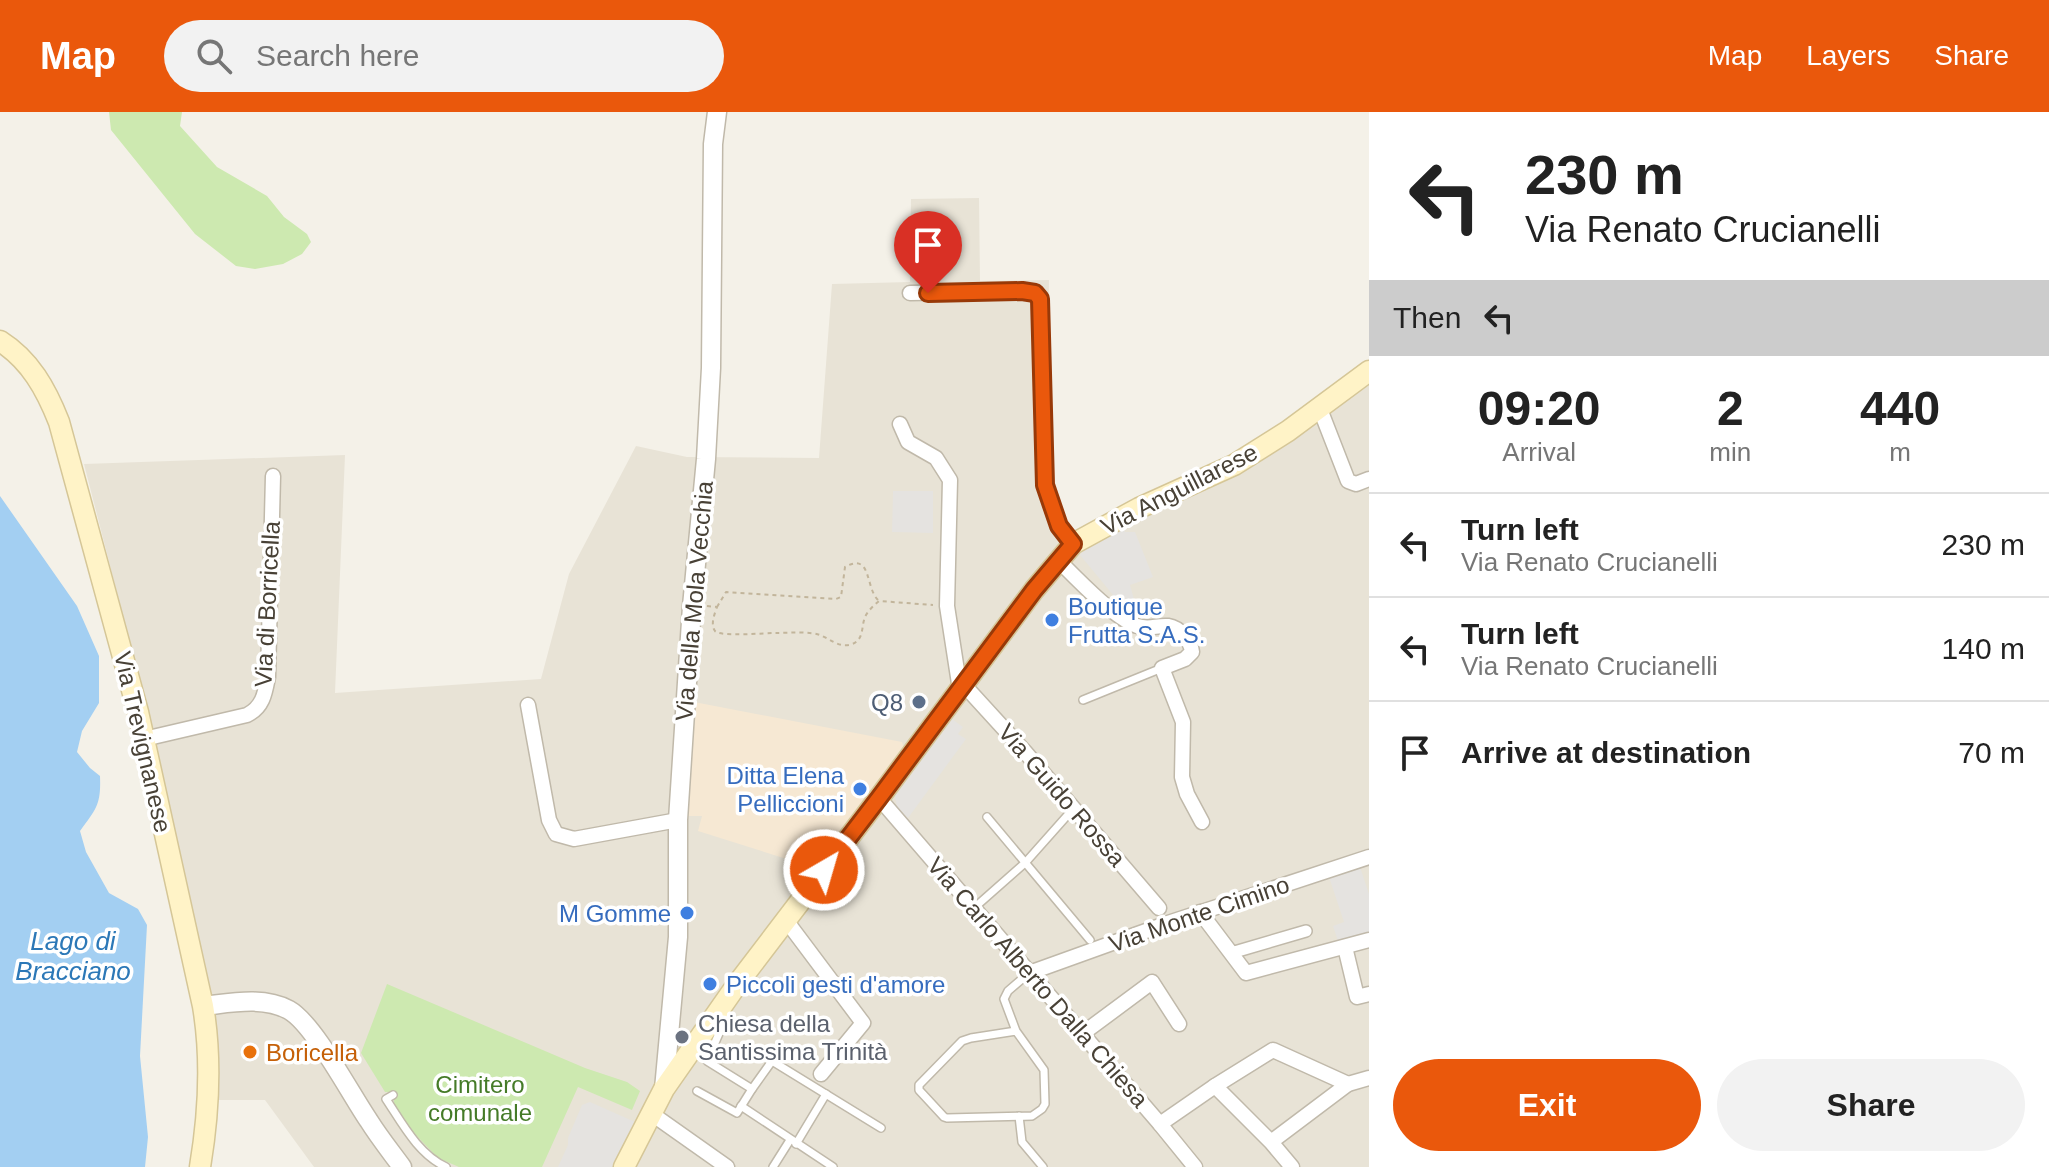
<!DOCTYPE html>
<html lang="en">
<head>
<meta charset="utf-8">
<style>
	body { margin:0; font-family:Arial,sans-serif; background:#f2f2f2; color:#222; height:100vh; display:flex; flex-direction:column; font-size:30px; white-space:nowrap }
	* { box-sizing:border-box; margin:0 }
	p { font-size:26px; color:#767676 }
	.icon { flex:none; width:44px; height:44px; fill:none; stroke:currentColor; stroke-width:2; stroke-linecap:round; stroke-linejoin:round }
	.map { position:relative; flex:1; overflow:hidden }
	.details { display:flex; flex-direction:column; background:#fff; width:680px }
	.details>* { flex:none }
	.guide { background:#fff; color:#222; overflow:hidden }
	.pin { position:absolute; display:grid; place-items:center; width:68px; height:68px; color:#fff; margin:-82px -34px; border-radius:50% 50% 50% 0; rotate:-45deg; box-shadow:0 0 8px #0007 }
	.pin .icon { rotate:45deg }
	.me { position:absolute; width:88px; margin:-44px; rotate:38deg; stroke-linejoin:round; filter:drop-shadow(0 0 6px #0008) }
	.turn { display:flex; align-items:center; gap:28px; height:168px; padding:0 24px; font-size:36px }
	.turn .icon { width:104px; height:104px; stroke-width:2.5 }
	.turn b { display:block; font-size:56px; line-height:68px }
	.then { display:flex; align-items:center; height:76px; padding:0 24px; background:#0003; gap:16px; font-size:30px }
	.eta { display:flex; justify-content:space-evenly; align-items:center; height:136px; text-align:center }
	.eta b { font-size:48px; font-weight:800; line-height:56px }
	.button { display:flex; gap:16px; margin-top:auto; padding:16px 24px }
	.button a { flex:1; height:92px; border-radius:48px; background:#ea580c; color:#fff; font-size:32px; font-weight:800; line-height:92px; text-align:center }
	.button a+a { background:#f2f2f2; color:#222 }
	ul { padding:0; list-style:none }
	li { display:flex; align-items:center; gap:24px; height:104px; padding:0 24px; border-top:2px solid #e0e0e0 }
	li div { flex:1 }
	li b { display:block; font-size:30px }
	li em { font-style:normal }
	header { display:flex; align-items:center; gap:48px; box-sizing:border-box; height:112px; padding:0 40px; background:#ea580c; color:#fff }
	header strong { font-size:38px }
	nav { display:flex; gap:44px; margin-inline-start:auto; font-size:28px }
	.search { width:560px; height:72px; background:#f2f2f2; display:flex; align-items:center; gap:20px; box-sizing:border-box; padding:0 28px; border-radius:44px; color:#767676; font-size:30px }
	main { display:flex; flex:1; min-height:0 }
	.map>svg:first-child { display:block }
</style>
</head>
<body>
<header>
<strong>Map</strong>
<div class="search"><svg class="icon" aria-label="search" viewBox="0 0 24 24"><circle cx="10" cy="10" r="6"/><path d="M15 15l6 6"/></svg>Search here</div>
<nav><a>Map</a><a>Layers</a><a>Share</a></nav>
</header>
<main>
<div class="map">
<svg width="1369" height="1055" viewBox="0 0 1369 1055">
	<rect width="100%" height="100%" fill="#f4f1e8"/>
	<path fill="#e8e3d6" d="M 979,86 L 980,169 L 1049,168 L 1047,303 L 1051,374 L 1064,406 L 1087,433 L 1096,426 L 1232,363 L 1337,296 L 1369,271 L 1369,1055 L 314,1055 L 265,988 L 218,988 L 214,917 L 190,788 L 152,617 L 84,352 L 345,343 L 335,581 L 541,567 L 569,462 L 636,334 L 687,345 L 819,346 L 832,172 L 910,170 L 911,87 Z"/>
	<path fill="#f6e8d3" d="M 694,590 L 902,630 L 905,640 L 815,756 L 698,719 L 702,704 L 684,704 Z"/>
	<g fill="#cde9b0">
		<path d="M 109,0 L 182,0 L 180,14 L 217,55 L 267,84 L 284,105 L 307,122 L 311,130 L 302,142 L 283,152 L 255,157 L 236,154 L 195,122 L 111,18 Z"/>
		<path d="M 387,872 L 585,956 L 627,970 L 640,979 L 632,998 L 578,975 L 542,1055 L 459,1055 L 438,1046 L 411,1018 L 394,992 L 394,984 L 391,980 L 385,980 L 361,941 Z"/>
	</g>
	<g fill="#e5e3e0">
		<path d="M 893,379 L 933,379 L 933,421 L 892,420 Z"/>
		<path d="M 1121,412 L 1125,420 L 1135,420 L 1153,465 L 1130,473 L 1135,491 L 1125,494 L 1113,483 L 1080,443 L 1087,433 Z"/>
		<path d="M 948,604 L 963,615 L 958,622 L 966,627 L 908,706 L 897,695 L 894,678 Z"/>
		<path d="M 1359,752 L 1369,782 L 1369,822 L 1339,832 L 1333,814 L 1344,810 L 1328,762 Z"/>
		<path d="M 590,990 L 635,1010 L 613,1055 L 558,1055 L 568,1033 L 568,1026 L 582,993 Z"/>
	</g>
	<path fill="#a3cff2" d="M 0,384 L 77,494 L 99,544 L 99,591 L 82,619 L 77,640 L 90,656 L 100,664 C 101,692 97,696 80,719 L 86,740 L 109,781 L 138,797 L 147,813 L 140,944 L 148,1025 L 145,1055 L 0,1055 Z"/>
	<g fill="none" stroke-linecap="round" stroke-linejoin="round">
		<g stroke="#c0b9aa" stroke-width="10">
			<g id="service">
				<path d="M 1083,588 L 1162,556"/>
				<path d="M 987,705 L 1090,828"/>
				<path d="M 974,796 L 1025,751 L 1073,697"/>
				<path d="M 723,900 L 724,910 L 707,949 L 752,977"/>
				<path d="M 1016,919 L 971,926 L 962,929 L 919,973 L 919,978 L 944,1005 L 947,1006 L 1032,1004 L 1042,997 L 1045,992 L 1044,958 L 1016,919 L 1004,887 L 1008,879 L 1029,861"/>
				<path d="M 697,979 L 737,1001 L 752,977 L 772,949 L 881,1016"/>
				<path d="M 393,983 L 386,987 C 402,1011 418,1042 446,1055"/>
				<path d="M 741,994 L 833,1055"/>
				<path d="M 1019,1004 L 1022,1030 L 1043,1055"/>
				<path d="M 796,1032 L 826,982"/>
				<path d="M 773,1055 L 790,1028"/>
			</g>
		</g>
		<g stroke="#c0b9aa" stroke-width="14">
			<path id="pedestrian" d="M 1231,841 L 1306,819"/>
		</g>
		<g stroke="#c0b9aa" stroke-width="17">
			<g id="minor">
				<path d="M 910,181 L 1022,179 L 1035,181 L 1040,187 L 1045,373 L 1059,414 L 1073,432"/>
				<path d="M 1320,297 L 1348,369 L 1356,372 L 1369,367"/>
				<path d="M 900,312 L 908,330 L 936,346 L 950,368 L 947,494 L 960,578"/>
				<path d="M 1059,449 C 1077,467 1113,505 1137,514 C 1150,518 1156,513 1168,514 C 1180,516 1191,529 1192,540 L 1185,547 L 1162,556 L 1183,610 L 1182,665 L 1187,682 L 1202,710"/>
				<path d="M 964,573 L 1026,641 L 1159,796"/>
				<path d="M 528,593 L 549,708 L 556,722 L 574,727 L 678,708"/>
				<path d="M 144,627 L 247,603 C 263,595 265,581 268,565 L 273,364"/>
				<path d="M 879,686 L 1160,1012 L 1195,1055"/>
				<path d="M 1200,800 L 1246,861 L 1369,828"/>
				<path d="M 785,807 L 863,911 L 821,962"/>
				<path d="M 1345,835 L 1357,885 L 1369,882"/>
				<path d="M 1029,861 L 1168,811 L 1369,745"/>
				<path d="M 1082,922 L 1152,870 L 1179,912"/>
				<path d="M 1348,972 L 1369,966"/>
				<path d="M 652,1002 L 727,1055"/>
				<path d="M 1160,1012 L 1215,974"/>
				<path d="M 1271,1030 L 1348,972 L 1273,938 L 1215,974 L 1271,1030 L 1292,1055"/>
			</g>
		</g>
		<g stroke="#c0b9aa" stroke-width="21">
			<g id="tertiary">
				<path d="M 203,894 C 231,891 263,884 289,898 C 314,912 351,983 369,1009 C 379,1025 391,1040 402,1055"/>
				<path d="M 664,977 L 678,825 L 678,708 L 692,494 L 706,347 L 711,256 L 713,32 L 717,0"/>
			</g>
		</g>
		<g stroke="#d5c697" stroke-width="23">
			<g id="secondary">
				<path d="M 0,229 C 30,248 46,277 59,310 L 138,600 L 203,894 C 212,948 209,1001 200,1055"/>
				<path d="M 624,1055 L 664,977 L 738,871 L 879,686 L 1034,478 L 1073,432 L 1139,396 L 1234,353 L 1288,319 L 1369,259"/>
			</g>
		</g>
		<g stroke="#c2b59b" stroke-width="2" stroke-dasharray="4 4" stroke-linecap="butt">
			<path d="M 707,494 L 717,495 C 715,501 710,512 715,519 C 720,525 765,521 776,521 C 790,521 808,519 820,523 C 830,527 838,535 849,533 C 866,529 860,514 866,503 C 869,498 874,493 879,489 L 933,493"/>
			<path d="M 717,495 L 726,480 L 836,487 L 841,485 L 845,455 C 872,440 865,475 878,488"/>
		</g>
		<use href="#service" stroke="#fff" stroke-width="7"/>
		<use href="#pedestrian" stroke="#fff" stroke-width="11"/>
		<use href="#minor" stroke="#fff" stroke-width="14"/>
		<use href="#tertiary" stroke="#fff" stroke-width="18"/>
		<use href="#secondary" stroke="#fff3c7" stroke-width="20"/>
	</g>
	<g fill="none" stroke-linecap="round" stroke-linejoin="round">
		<g stroke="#983908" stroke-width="20">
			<path id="route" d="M 824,758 L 879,686 L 1034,478 L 1073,432 L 1059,414 L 1045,373 L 1040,187 L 1035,181 L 1022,179 L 928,181"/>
		</g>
		<use href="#route" stroke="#ea580c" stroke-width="14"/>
	</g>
	<g fill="#3f7fe0" stroke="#fff" stroke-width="3">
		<circle cx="1052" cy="508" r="8"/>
		<circle cx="860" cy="677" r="8"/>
		<circle cx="687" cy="801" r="8"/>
		<circle cx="710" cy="872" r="8"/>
	</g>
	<circle fill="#5c6f8a" stroke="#fff" stroke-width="3" cx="919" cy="590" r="8"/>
	<circle fill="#6b7280" stroke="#fff" stroke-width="3" cx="682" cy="925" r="8"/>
	<circle fill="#e8710a" stroke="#fff" stroke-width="3" cx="250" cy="940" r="8"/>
	<g text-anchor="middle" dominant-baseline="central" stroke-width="7" stroke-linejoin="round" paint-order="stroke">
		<g font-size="24" fill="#484136" stroke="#fff">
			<text transform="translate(1179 377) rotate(-27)">Via Anguillarese</text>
			<text transform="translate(694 489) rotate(-85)">Via della Mola Vecchia</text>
			<text transform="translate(267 492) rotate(-87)">Via di Borricella</text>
			<text transform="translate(143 630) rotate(77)">Via Trevignanese</text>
			<text transform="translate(1062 683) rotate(49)">Via Guido Rossa</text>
			<text transform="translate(1199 802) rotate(-19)">Via Monte Cimino</text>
			<text transform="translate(1038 870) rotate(49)">Via Carlo Alberto Dalla Chiesa</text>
		</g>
		<g font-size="24" fill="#366cbe" stroke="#fff" text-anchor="start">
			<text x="1068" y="494">Boutique<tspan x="1068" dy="28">Frutta S.A.S.</tspan></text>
			<text x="844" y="663" text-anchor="end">Ditta Elena<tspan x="844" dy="28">Pelliccioni</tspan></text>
			<text x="671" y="801" text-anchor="end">M Gomme</text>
			<text x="726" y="872">Piccoli gesti d'amore</text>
		</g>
		<g font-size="24" fill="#4e5e75" stroke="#fff" text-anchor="end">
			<text x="903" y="590">Q8</text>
		</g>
		<g font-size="24" fill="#5b616d" stroke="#fff" text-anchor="start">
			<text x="698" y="911">Chiesa della<tspan x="698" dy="28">Santissima Trinità</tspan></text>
		</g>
		<g font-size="24" fill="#c56008" stroke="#fff" text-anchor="start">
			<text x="266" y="940">Boricella</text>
		</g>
		<g font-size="24" fill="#457b28" stroke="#fff">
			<text x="480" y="972">Cimitero<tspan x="480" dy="28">comunale</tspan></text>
		</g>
		<g font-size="26" font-style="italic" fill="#2c78b7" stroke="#fff">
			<text x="73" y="829">Lago di<tspan x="73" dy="30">Bracciano</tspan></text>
		</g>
	</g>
</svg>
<div class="pin" style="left:928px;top:181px;background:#d93025"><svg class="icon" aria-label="arrive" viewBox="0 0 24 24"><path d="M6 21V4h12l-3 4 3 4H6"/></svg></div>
<svg class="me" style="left:824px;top:758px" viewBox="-20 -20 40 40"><circle r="17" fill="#ea580c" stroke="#fff" stroke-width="3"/><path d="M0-11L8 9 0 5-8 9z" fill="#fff"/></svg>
</div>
<section class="details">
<div class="guide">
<div class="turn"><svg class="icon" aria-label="left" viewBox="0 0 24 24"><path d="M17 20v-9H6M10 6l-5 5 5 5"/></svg><div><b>230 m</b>Via Renato Crucianelli</div></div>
<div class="then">Then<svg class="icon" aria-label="left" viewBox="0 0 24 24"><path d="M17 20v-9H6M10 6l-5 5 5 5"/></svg></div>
</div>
<div class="eta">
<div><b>09:20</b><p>Arrival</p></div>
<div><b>2</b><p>min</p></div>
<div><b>440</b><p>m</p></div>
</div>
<ul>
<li><svg class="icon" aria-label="left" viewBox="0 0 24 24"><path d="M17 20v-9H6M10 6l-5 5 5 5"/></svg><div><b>Turn left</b><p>Via Renato Crucianelli</p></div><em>230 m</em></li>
<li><svg class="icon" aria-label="left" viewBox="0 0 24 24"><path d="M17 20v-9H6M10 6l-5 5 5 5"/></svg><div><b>Turn left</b><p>Via Renato Crucianelli</p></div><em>140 m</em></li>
<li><svg class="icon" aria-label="arrive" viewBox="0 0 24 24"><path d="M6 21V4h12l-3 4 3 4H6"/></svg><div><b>Arrive at destination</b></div><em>70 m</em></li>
</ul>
<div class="button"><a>Exit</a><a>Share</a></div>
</section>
</main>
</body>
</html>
